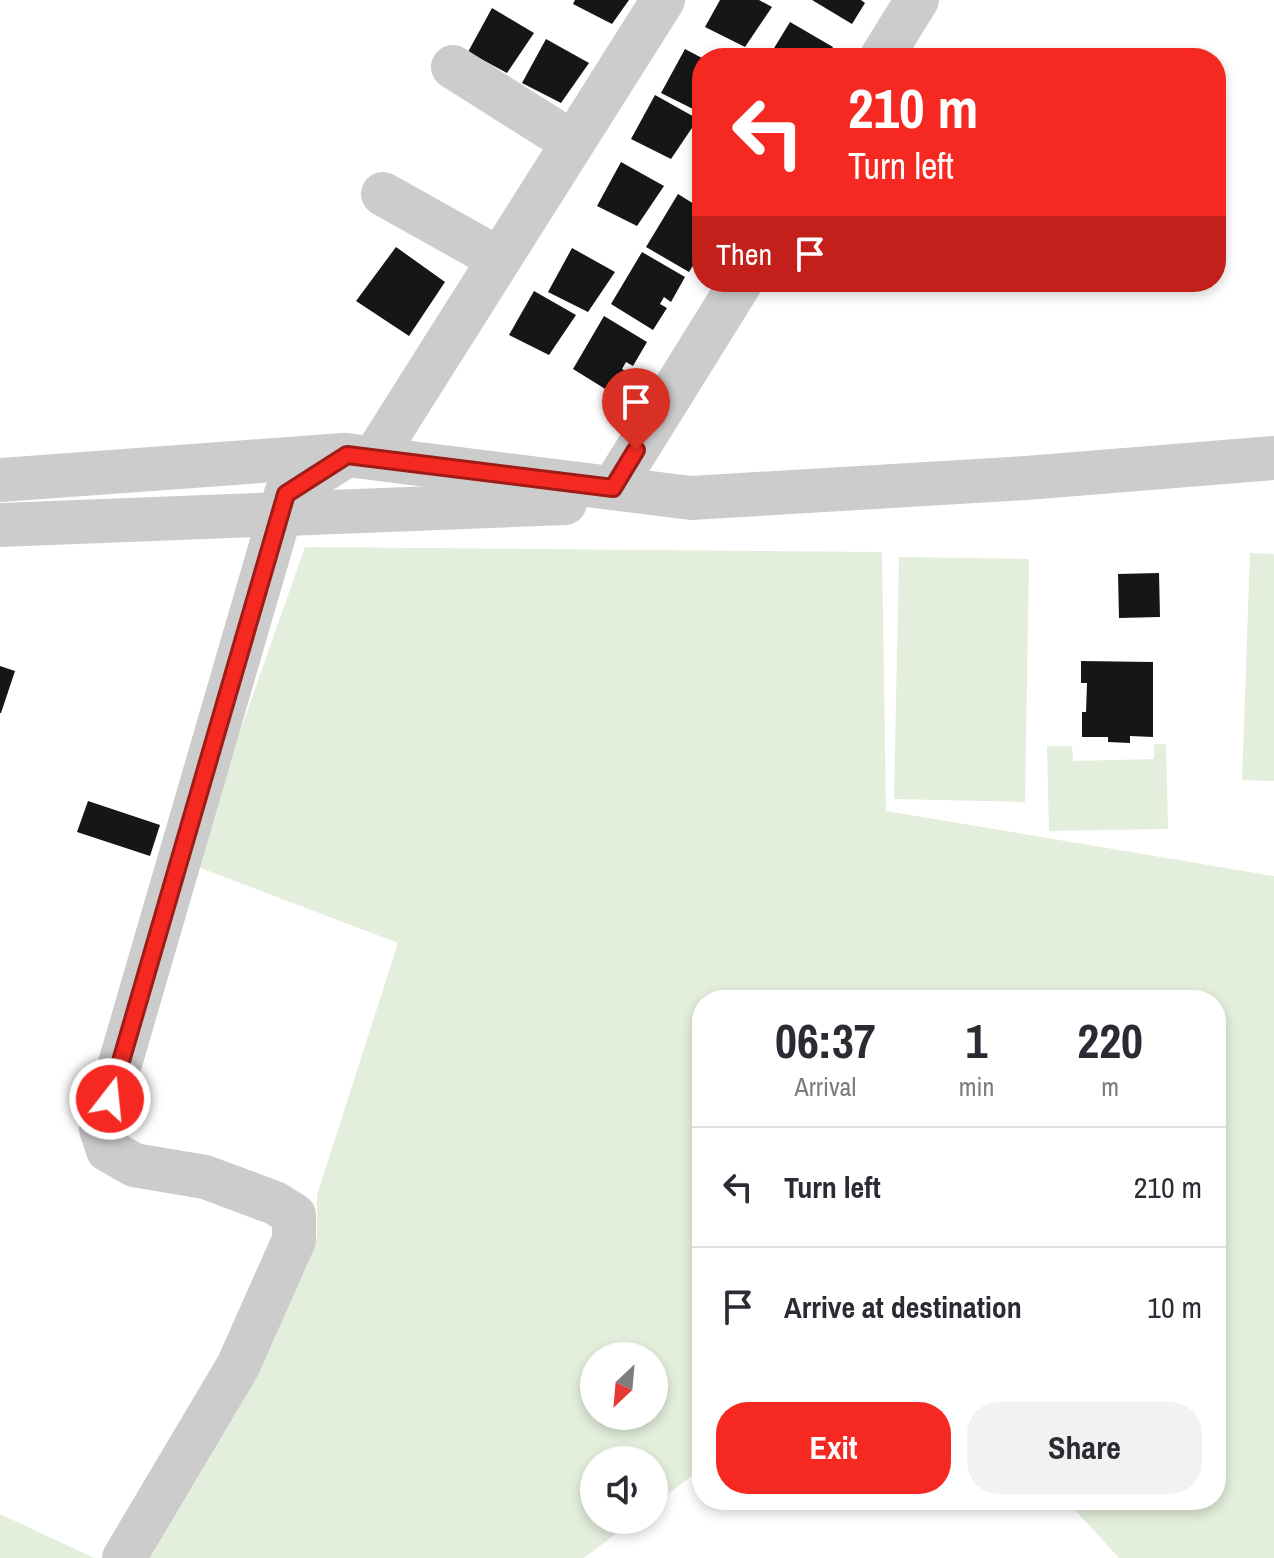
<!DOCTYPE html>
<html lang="en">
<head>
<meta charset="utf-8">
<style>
	body { margin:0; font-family:"Archivo Narrow",sans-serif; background:#f2f2f3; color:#2b2b33; height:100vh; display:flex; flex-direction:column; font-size:30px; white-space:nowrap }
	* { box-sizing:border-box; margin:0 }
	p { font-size:26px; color:#7c7c81 }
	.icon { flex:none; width:44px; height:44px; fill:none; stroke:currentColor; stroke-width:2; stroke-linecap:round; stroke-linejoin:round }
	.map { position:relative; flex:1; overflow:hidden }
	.sheet { position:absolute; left:692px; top:990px; width:534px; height:520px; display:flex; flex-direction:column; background:#fff; border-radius:32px; box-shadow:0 4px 12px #0003 }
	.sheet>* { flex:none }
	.banner { position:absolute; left:692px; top:48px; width:534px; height:244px; border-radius:32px; box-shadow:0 4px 12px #0003; background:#f52922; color:#fff; overflow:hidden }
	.needle { width:52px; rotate:206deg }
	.fabs { position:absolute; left:580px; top:1342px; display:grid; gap:16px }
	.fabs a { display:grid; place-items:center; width:88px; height:88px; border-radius:50%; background:#fff; box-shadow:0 4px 12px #0003; font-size:40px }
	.pin { position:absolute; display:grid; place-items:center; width:68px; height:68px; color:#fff; margin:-82px -34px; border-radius:50% 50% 50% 0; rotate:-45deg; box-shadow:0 0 8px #0007 }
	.pin .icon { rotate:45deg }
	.me { position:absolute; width:88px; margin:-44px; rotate:16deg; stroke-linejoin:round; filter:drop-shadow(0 0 6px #0008) }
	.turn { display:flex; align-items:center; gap:28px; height:168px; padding:0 24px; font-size:36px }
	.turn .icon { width:104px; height:104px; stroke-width:2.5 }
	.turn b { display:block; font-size:56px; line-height:68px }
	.then { display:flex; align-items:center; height:76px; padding:0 24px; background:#0003; gap:16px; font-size:30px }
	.eta { display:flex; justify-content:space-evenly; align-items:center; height:136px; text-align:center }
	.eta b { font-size:48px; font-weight:800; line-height:56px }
	.cta { display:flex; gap:16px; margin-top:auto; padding:16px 24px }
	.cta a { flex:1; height:92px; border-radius:32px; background:#f52922; color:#fff; font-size:32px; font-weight:800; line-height:92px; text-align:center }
	.cta a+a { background:#f2f2f3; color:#2b2b33 }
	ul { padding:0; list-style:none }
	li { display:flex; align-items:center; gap:24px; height:120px; padding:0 24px; border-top:2px solid #e1e1e2 }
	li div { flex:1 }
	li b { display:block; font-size:30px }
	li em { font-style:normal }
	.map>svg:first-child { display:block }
</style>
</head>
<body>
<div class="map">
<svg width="1274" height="1558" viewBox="0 0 1274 1558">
	<rect width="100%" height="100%" fill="#fff"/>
	<g fill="#e3eedc" fill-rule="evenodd">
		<path d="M 305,547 L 882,552 L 886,811 L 1274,876 L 1274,1558 L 1119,1558 L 1066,1500 L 1216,1500 L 1216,1000 L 702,1000 L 702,1468 L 654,1505 L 654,1460 L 594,1460 L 594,1520 L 634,1520 L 584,1558 L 141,1558 L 317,1237 L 317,1195 L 398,943 L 193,865 ZM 594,1356 L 654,1356 L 654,1416 L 594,1416 Z"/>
		<path d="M 1250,553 L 1274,554 L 1274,781 L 1242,780 Z"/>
		<path d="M 899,557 L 1029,559 L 1025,802 L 894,799 Z"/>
		<path d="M 1154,744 L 1166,744 L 1168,829 L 1049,831 L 1047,746 L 1072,746 L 1073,761 L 1154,759 Z"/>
		<path d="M 0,1514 L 94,1558 L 0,1558 Z"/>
	</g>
	<g fill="#161616">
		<path d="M 575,0 L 629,0 L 612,24 L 573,4 Z"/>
		<path d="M 720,0 L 759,0 L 772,7 L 745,47 L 705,27 Z"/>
		<path d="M 812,0 L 861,0 L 865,3 L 852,24 Z"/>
		<path d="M 492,8 L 534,33 L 507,73 L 468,52 Z"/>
		<path d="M 790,22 L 833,47 L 826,58 L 768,58 Z"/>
		<path d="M 546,39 L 589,63 L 561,103 L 522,83 Z"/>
		<path d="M 685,49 L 702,58 L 701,113 L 661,93 Z"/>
		<path d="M 655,95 L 698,119 L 671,159 L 631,139 Z"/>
		<path d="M 621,162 L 664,186 L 637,226 L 597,206 Z"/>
		<path d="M 678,194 L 702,209 L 702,241 L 700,240 L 695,247 L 702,251 L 689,272 L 646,247 Z"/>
		<path d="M 396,247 L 445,282 L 409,336 L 356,301 Z"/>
		<path d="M 572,248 L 615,272 L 588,312 L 548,292 Z"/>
		<path d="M 642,252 L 685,277 L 671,302 L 664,297 L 660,304 L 667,308 L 653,330 L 611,304 Z"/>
		<path d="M 534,291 L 576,315 L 549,355 L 509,335 Z"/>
		<path d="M 604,316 L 647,342 L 633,366 L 626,362 L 622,369 L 629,373 L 615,395 L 573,369 Z"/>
		<path d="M 1159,573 L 1160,617 L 1119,618 L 1118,574 Z"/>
		<path d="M 1081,661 L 1153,662 L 1153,737 L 1130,736 L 1130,743 L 1108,742 L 1108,737 L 1082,737 L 1082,712 L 1086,712 L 1087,683 L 1081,683 Z"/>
		<path d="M 0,666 L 15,671 L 1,713 L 0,713 Z"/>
		<path d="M 88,801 L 160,825 L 150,856 L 77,832 Z"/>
	</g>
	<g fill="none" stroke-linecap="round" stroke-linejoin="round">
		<g stroke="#ccc" stroke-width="44">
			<path d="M 881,58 L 917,0"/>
			<path d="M 453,67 L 572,142"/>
			<path d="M 383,194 L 499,259"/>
			<path d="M 374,458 L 663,0"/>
			<path d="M 0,480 L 343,455"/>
			<path d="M 613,488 L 741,282"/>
			<path d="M 0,525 L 565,503"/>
			<path d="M 124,1558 L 238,1366 L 294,1240 L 294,1215 L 275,1203 L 205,1177 L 134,1165 L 108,1150 L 101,1129 L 286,494 L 347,455 L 691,498 L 1026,478 L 1274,458"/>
		</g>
	</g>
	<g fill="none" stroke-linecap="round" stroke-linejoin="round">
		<g stroke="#9f1b16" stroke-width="20">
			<path id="route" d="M 110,1099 L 286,494 L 347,455 L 613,488 L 636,450"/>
		</g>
		<use href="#route" stroke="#f52922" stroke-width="14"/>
	</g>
</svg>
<div class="fabs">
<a><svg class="needle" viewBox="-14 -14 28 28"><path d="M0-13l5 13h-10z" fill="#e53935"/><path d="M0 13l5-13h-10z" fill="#7c7c81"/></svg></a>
<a><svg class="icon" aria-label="sound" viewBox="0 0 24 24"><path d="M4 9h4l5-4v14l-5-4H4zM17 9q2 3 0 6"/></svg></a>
</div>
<div class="pin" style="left:636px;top:450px;background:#d93025"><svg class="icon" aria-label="arrive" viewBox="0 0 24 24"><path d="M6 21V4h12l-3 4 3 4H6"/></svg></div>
<svg class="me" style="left:110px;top:1099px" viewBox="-20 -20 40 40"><circle r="17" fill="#f52922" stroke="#fff" stroke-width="3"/><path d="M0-11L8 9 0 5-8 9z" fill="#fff"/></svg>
<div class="banner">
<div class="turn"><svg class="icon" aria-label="left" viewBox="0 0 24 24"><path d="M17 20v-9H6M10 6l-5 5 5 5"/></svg><div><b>210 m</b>Turn left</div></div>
<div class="then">Then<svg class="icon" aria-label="arrive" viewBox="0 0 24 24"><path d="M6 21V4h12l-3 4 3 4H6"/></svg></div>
</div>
<section class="sheet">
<div class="eta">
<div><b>06:37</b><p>Arrival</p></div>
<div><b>1</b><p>min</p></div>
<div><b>220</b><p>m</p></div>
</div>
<ul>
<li><svg class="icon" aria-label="left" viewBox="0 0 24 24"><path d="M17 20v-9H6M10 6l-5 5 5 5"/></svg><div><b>Turn left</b></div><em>210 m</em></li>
<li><svg class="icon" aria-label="arrive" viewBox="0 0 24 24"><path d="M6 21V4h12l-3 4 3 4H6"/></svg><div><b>Arrive at destination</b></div><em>10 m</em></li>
</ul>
<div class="cta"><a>Exit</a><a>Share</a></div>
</section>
</div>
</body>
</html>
